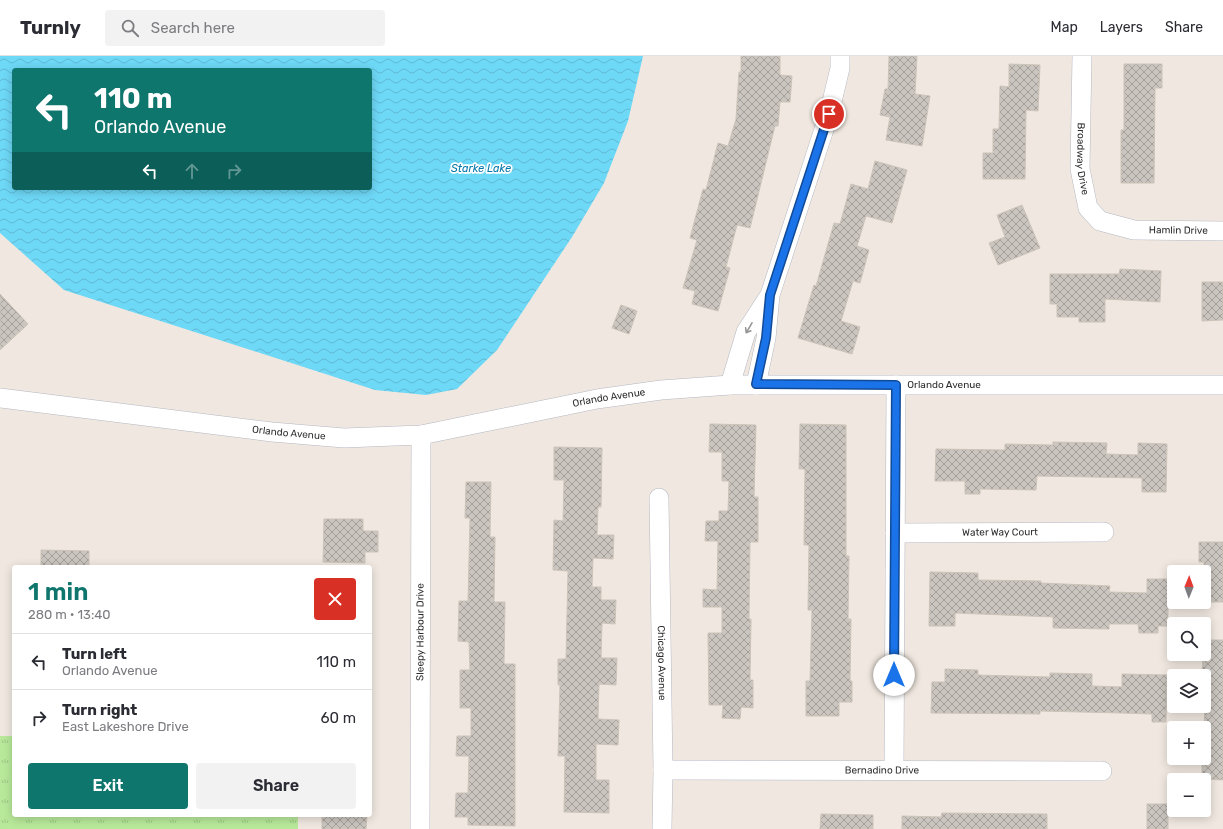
<!DOCTYPE html>
<html lang="en">
<head>
<meta charset="utf-8">
<style>
	body { margin:0; font-family:Rubik,sans-serif; background:#f2f2f3; color:#2b2b33; height:100vh; display:flex; flex-direction:column; font-size:15px; white-space:nowrap }
	* { box-sizing:border-box; margin:0 }
	p { font-size:13px; color:#7c7c81 }
	.icon { flex:none; width:22px; height:22px; fill:none; stroke:currentColor; stroke-width:2; stroke-linecap:round; stroke-linejoin:round }
	.map { position:relative; flex:1; overflow:hidden }
	.drawer { position:absolute; left:12px; top:509px; width:360px; height:252px; display:flex; flex-direction:column; background:#fff; border-radius:4px; box-shadow:0 2px 10px #0003 }
	.drawer>* { flex:none }
	.guide { position:absolute; left:12px; top:12px; width:360px; height:122px; border-radius:4px; box-shadow:0 2px 10px #0003; background:#0f766e; color:#fff; overflow:hidden }
	.needle { width:26px; rotate:1deg }
	.tools { position:absolute; left:1167px; top:509px; display:grid; gap:8px }
	.tools a { display:grid; place-items:center; width:44px; height:44px; border-radius:4px; background:#fff; box-shadow:0 2px 10px #0003; font-size:20px }
	.pin { position:absolute; display:grid; place-items:center; width:34px; height:34px; color:#fff; margin:-17px; border:2px solid #fff; border-radius:50%; box-shadow:0 1px 4px #0007 }
	.me { position:absolute; width:44px; margin:-22px; rotate:0deg; stroke-linejoin:round; filter:drop-shadow(0 0 3px #0008) }
	.turn { display:flex; align-items:center; gap:14px; height:84px; padding:0 16px; font-size:18px }
	.turn .icon { width:52px; height:52px; stroke-width:2.5 }
	.turn b { display:block; font-size:28px; line-height:34px }
	.lanes { display:flex; align-items:center; height:38px; padding:0 16px; background:#0003; justify-content:center; gap:20px; direction:ltr }
	.lanes .off { opacity:.35 }
	.round { display:grid; place-items:center; flex:none; width:42px; height:42px; border-radius:4px; background:#f2f2f3 }
	.overview { display:flex; align-items:center; justify-content:space-between; height:68px; padding:0 16px }
	h1 { font-size:24px; font-weight:600; line-height:30px; color:#0f766e }
	.primary-button { display:flex; gap:8px; margin-top:auto; padding:8px 16px }
	.primary-button a { flex:1; height:46px; border-radius:4px; background:#0f766e; color:#fff; font-size:16px; font-weight:600; line-height:46px; text-align:center }
	.primary-button a+a { background:#f2f2f3; color:#2b2b33 }
	ul { padding:0; list-style:none }
	li { display:flex; align-items:center; gap:12px; height:56px; padding:0 16px; border-top:1px solid #e1e1e2 }
	li div { flex:1 }
	li b { display:block; font-size:15px }
	li em { font-style:normal }
	header { display:flex; align-items:center; gap:24px; box-sizing:border-box; height:56px; padding:0 20px; background:#fff; border-bottom:1px solid #e1e1e2 }
	header strong { font-size:19px }
	nav { display:flex; gap:22px; margin-inline-start:auto; font-size:14px }
	.search { width:280px; height:36px; background:#f2f2f3; display:flex; align-items:center; gap:10px; box-sizing:border-box; padding:0 14px; border-radius:4px; color:#7c7c81; font-size:15px }
	.map>svg:first-child { display:block }
</style>
</head>
<body>
<header>
<strong>Turnly</strong>
<div class="search"><svg class="icon" aria-label="search" viewBox="0 0 24 24"><circle cx="10" cy="10" r="6"/><path d="M15 15l6 6"/></svg>Search here</div>
<nav><a>Map</a><a>Layers</a><a>Share</a></nav>
</header>
<div class="map">
<svg width="1223" height="773" viewBox="0 0 1223 773">
	<defs>
		<pattern id="grass-tufts" width="24" height="20" patternUnits="userSpaceOnUse"><rect width="24" height="20" fill="#b8e99a"/><path d="M3 7l-1-3M5 7V3M7 7l1-3M15 17l-1-3M17 17v-4M19 17l1-3" fill="none" stroke="#9ec885"/></pattern>
		<pattern id="water-waves" width="16" height="10" patternUnits="userSpaceOnUse"><rect width="16" height="10" fill="#6ed8f7"/><path d="M0 5q4-4 8 0t8 0" fill="none" stroke="#60bad4"/></pattern>
		<pattern id="building-cross-hatch" width="8" height="8" patternUnits="userSpaceOnUse"><rect width="8" height="8" fill="#cbc5bf"/><path d="M0 0l8 8M0 8l8-8" fill="none" stroke="#a5a09c"/></pattern>
	</defs>
	<rect width="100%" height="100%" fill="#f0e8e0"/>
	<path fill="url(#grass-tufts)" d="M 0,680 L 14,680 L 14,759 L 298,759 L 298,773 L 0,773 Z"/>
	<path fill="url(#water-waves)" fill-rule="evenodd" d="M 0,0 L 643,0 L 628,65 L 604,127 L 572,181 L 497,294 L 457,333 L 426,339 L 375,334 L 64,234 L 0,177 ZM 14,14 L 370,14 L 370,132 L 14,132 Z"/>
	<g fill="url(#building-cross-hatch)" stroke="#ccc4b9">
		<path d="M 741,0 L 780,0 L 780,19 L 792,20 L 790,46 L 780,46 L 778,70 L 775,70 L 750,172 L 737,169 L 726,211 L 730,212 L 718,255 L 692,248 L 695,235 L 683,232 L 697,184 L 690,182 L 703,133 L 706,134 L 718,87 L 728,90 L 736,63 L 739,16 L 741,16 Z"/>
		<path d="M 889,0 L 917,0 L 915,38 L 930,40 L 922,90 L 886,84 L 890,61 L 880,59 L 885,33 L 888,33 Z"/>
		<path d="M 1009,8 L 1040,9 L 1038,55 L 1026,54 L 1025,123 L 983,123 L 983,97 L 993,97 L 993,73 L 999,73 L 1000,30 L 1009,31 Z"/>
		<path d="M 1124,8 L 1162,8 L 1162,32 L 1155,32 L 1154,127 L 1121,127 L 1121,74 L 1124,74 Z"/>
		<path d="M 875,105 L 907,114 L 892,167 L 866,160 L 857,190 L 869,194 L 860,227 L 853,225 L 841,265 L 860,271 L 852,298 L 798,282 L 814,229 L 816,230 L 834,167 L 840,168 L 851,128 L 868,133 Z"/>
		<path d="M 1022,149 L 1040,192 L 998,209 L 989,187 L 1005,181 L 997,159 Z"/>
		<path d="M 1120,213 L 1161,215 L 1160,246 L 1105,243 L 1105,266 L 1079,266 L 1079,261 L 1057,261 L 1057,248 L 1050,248 L 1050,218 L 1119,218 Z"/>
		<path d="M 1202,226 L 1223,226 L 1223,264 L 1202,265 Z"/>
		<path d="M 0,238 L 28,268 L 0,294 Z"/>
		<path d="M 621,249 L 637,255 L 629,278 L 612,272 Z"/>
		<path d="M 710,368 L 756,369 L 754,441 L 758,441 L 758,486 L 750,486 L 749,563 L 751,563 L 750,624 L 753,624 L 753,652 L 741,651 L 740,663 L 722,662 L 723,649 L 709,649 L 708,577 L 722,577 L 722,551 L 703,551 L 703,533 L 717,534 L 718,485 L 705,485 L 706,465 L 719,465 L 719,455 L 728,455 L 729,425 L 722,425 L 722,396 L 709,396 Z"/>
		<path d="M 800,368 L 846,369 L 846,500 L 849,500 L 848,563 L 851,563 L 850,625 L 852,625 L 852,646 L 839,646 L 839,660 L 806,660 L 806,625 L 810,625 L 812,554 L 808,554 L 809,489 L 804,489 L 805,413 L 799,413 Z"/>
		<path d="M 1053,386 L 1107,387 L 1106,398 L 1138,399 L 1138,387 L 1167,388 L 1166,436 L 1142,436 L 1142,422 L 1037,420 L 1036,434 L 980,433 L 980,438 L 965,438 L 965,425 L 935,425 L 936,393 L 1005,394 L 1005,388 L 1053,389 Z"/>
		<path d="M 554,391 L 602,392 L 601,451 L 598,451 L 597,479 L 614,479 L 613,503 L 593,502 L 592,531 L 601,531 L 601,544 L 616,544 L 615,568 L 602,567 L 601,602 L 617,602 L 616,629 L 599,628 L 598,663 L 619,664 L 618,689 L 596,688 L 596,724 L 609,724 L 609,757 L 564,756 L 565,700 L 558,700 L 560,629 L 558,629 L 558,603 L 566,603 L 568,515 L 553,514 L 554,464 L 563,465 L 564,424 L 554,424 Z"/>
		<path d="M 466,426 L 491,426 L 490,481 L 495,481 L 494,546 L 505,546 L 504,608 L 515,608 L 515,770 L 468,769 L 468,761 L 455,761 L 456,737 L 468,737 L 469,700 L 456,700 L 457,680 L 471,680 L 471,652 L 460,652 L 460,614 L 470,614 L 469,586 L 458,585 L 459,545 L 468,545 L 470,462 L 465,462 Z"/>
		<path d="M 324,463 L 363,463 L 363,475 L 378,475 L 378,496 L 365,496 L 365,507 L 323,506 Z"/>
		<path d="M 1199,486 L 1223,486 L 1223,546 L 1204,546 L 1204,506 L 1199,506 Z"/>
		<path d="M 41,494 L 89,495 L 89,511 L 41,511 Z"/>
		<path d="M 930,516 L 978,517 L 978,524 L 1041,525 L 1041,527 L 1110,530 L 1109,536 L 1147,537 L 1147,523 L 1168,523 L 1168,570 L 1158,570 L 1158,577 L 1139,577 L 1138,568 L 1109,568 L 1109,573 L 1053,572 L 1053,561 L 955,557 L 955,570 L 929,570 Z"/>
		<path d="M 1204,584 L 1223,584 L 1223,724 L 1202,723 L 1202,702 L 1204,702 L 1205,617 L 1202,617 Z"/>
		<path d="M 945,613 L 978,614 L 978,619 L 1050,621 L 1050,617 L 1092,618 L 1092,630 L 1122,631 L 1122,618 L 1167,619 L 1166,666 L 1152,666 L 1152,658 L 1121,657 L 1040,655 L 1040,658 L 931,657 L 932,626 L 945,626 Z"/>
		<rect x="1147" y="748" width="21" height="25"/>
		<path d="M 942,757 L 1047,758 L 1047,773 L 902,773 L 902,760 L 941,761 Z"/>
		<path d="M 821,758 L 873,759 L 873,773 L 820,773 Z"/>
		<path d="M 322,759 L 367,759 L 366,773 L 322,773 Z"/>
	</g>
	<g fill="none" stroke-linecap="round" stroke-linejoin="round">
		<g stroke="#b4b7c2" stroke-width="20">
			<g id="minor">
				<path id="s1" d="M 1082,0 L 1080,113 L 1088,152 L 1100,165 L 1134,174 L 1223,175"/>
				<path d="M 730,329 L 746,276 L 768,242"/>
				<path d="M 756,329 L 766,282 L 770,239 L 829,58 L 840,12 L 840,0"/>
				<path id="s2" d="M 0,342 L 272,376 L 344,382 L 421,379 L 597,343 L 661,334 L 730,329 L 1223,329"/>
				<path id="s3" d="M 659,442 L 663,714 L 662,773"/>
				<path id="s4" d="M 895,477 L 1104,476"/>
				<path id="s5" d="M 663,714 L 1102,715"/>
				<path d="M 894,714 L 896,329"/>
				<path id="s6" d="M 420,773 L 421,379"/>
			</g>
		</g>
		<use href="#minor" stroke="#fff" stroke-width="19"/>
	</g>
	<defs><path id="oneway-shaft" d="M-6 0H5M1.5-3L5.5 0L1.5 3" fill="none" stroke-width="1.6" stroke-linecap="round" stroke-linejoin="round"/></defs>
	<use stroke="#969696" href="#oneway-shaft" transform="translate(749 272) rotate(120)"/>
	<g fill="none" stroke-linecap="round" stroke-linejoin="round">
		<g stroke="#114b97" stroke-width="10">
			<path id="route" d="M 829,58 L 770,239 L 766,282 L 756,328 L 896,329 L 894,619"/>
		</g>
		<use href="#route" stroke="#1a73e8" stroke-width="7"/>
	</g>
	<g text-anchor="middle" dominant-baseline="central" stroke-width="3.5" stroke-linejoin="round" paint-order="stroke">
		<g font-size="10" fill="#2e2e2e" stroke="#fff">
			<text stroke="none"><textPath href="#s1" startOffset="103">Broadway Drive</textPath></text>
			<text stroke="none"><textPath href="#s1" startOffset="250">Hamlin Drive</textPath></text>
			<text stroke="none"><textPath href="#s2" startOffset="951">Orlando Avenue</textPath></text>
			<text stroke="none"><textPath href="#s2" startOffset="615">Orlando Avenue</textPath></text>
			<text stroke="none"><textPath href="#s2" startOffset="291">Orlando Avenue</textPath></text>
			<text stroke="none"><textPath href="#s4" startOffset="105">Water Way Court</textPath></text>
			<text stroke="none"><textPath href="#s6" startOffset="197">Sleepy Harbour Drive</textPath></text>
			<text stroke="none"><textPath href="#s3" startOffset="165">Chicago Avenue</textPath></text>
			<text stroke="none"><textPath href="#s5" startOffset="219">Bernadino Drive</textPath></text>
		</g>
		<g font-size="11" font-style="italic" fill="#0578ab" stroke="#fff">
			<text x="481" y="112">Starke Lake</text>
		</g>
	</g>
</svg>
<div class="tools">
<a><svg class="needle" viewBox="-14 -14 28 28"><path d="M0-13l5 13h-10z" fill="#e53935"/><path d="M0 13l5-13h-10z" fill="#7c7c81"/></svg></a>
<a><svg class="icon" aria-label="search" viewBox="0 0 24 24"><circle cx="10" cy="10" r="6"/><path d="M15 15l6 6"/></svg></a>
<a><svg class="icon" aria-label="layers" viewBox="0 0 24 24"><path d="M12 4l9 5-9 5-9-5zM3 14l9 5 9-5"/></svg></a>
<a>+</a>
<a>−</a>
</div>
<div class="pin" style="left:829px;top:58px;background:#d93025"><svg class="icon" aria-label="arrive" viewBox="0 0 24 24"><path d="M6 21V4h12l-3 4 3 4H6"/></svg></div>
<svg class="me" style="left:894px;top:619px" viewBox="-20 -20 40 40"><circle r="19" fill="#fff"/><path d="M0-13L10 11 0 6-10 11z" fill="#1a73e8"/></svg>
<div class="guide">
<div class="turn"><svg class="icon" aria-label="left" viewBox="0 0 24 24"><path d="M17 20v-9H6M10 6l-5 5 5 5"/></svg><div><b>110 m</b>Orlando Avenue</div></div>
<div class="lanes"><svg class="icon" aria-label="left" viewBox="0 0 24 24"><path d="M17 20v-9H6M10 6l-5 5 5 5"/></svg><svg class="icon off" aria-label="ahead" viewBox="0 0 24 24"><path d="M12 20V5M6 11l6-6 6 6"/></svg><svg class="icon off" aria-label="right" viewBox="0 0 24 24"><path d="M7 20v-9h11M14 6l5 5-5 5"/></svg></div>
</div>
<section class="drawer">
<div class="overview"><div><h1>1 min</h1><p>280 m · 13:40</p></div><a class="round" style="background:#d93025;color:#fff"><svg class="icon" aria-label="close" viewBox="0 0 24 24"><path d="M6 6l12 12M18 6L6 18"/></svg></a></div>
<ul>
<li><svg class="icon" aria-label="left" viewBox="0 0 24 24"><path d="M17 20v-9H6M10 6l-5 5 5 5"/></svg><div><b>Turn left</b><p>Orlando Avenue</p></div><em>110 m</em></li>
<li><svg class="icon" aria-label="right" viewBox="0 0 24 24"><path d="M7 20v-9h11M14 6l5 5-5 5"/></svg><div><b>Turn right</b><p>East Lakeshore Drive</p></div><em>60 m</em></li>
</ul>
<div class="primary-button"><a>Exit</a><a>Share</a></div>
</section>
</div>
</body>
</html>
